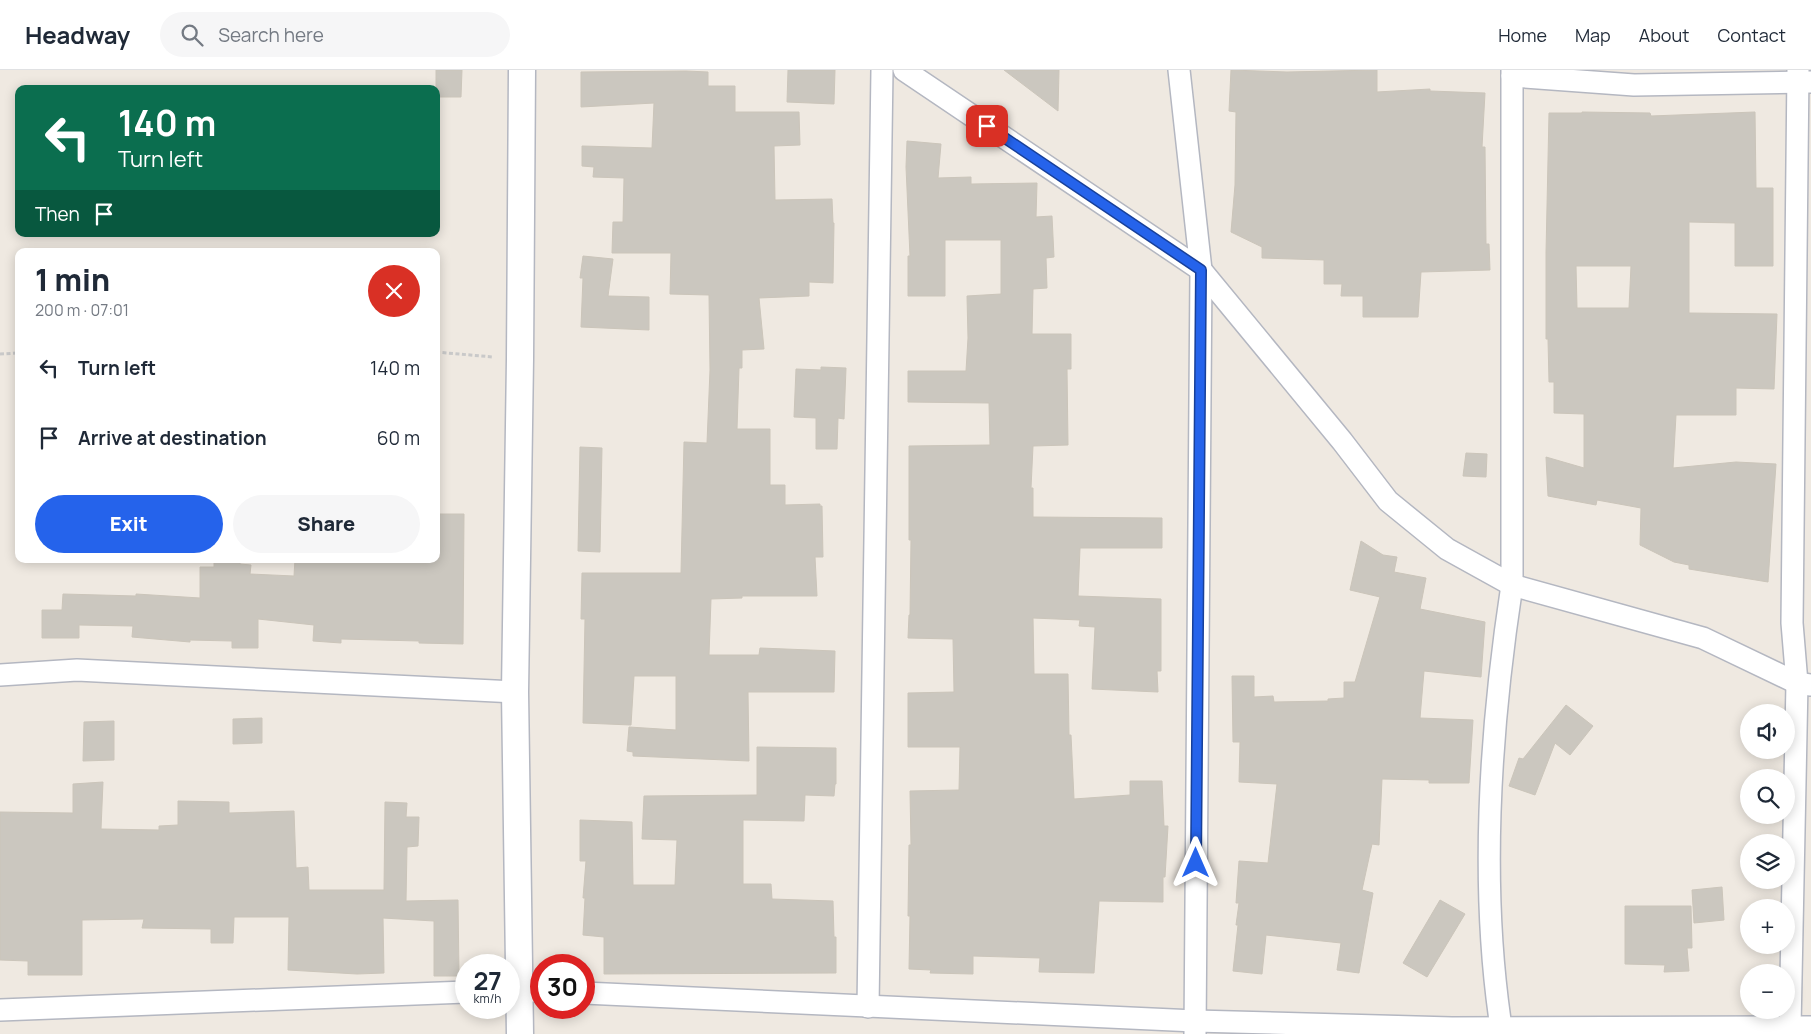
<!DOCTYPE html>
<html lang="en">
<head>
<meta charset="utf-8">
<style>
	body { margin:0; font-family:Manrope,sans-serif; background:#f6f6f7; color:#1f2937; height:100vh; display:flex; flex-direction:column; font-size:19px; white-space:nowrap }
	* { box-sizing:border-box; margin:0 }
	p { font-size:16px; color:#747a83 }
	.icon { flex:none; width:28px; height:28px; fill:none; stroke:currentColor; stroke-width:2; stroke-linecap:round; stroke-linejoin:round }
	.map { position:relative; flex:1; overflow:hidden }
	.panel { position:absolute; left:15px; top:178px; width:425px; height:315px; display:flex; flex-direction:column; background:#fff; border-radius:10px; box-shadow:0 2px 12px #0003 }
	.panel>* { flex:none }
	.top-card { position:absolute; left:15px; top:15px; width:425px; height:152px; border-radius:10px; box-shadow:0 2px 12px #0003; background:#0b6e4f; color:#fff; overflow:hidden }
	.buttons { position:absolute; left:1740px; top:634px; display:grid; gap:10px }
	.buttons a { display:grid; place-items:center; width:55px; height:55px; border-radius:50%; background:#fff; box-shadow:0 2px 12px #0003; font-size:25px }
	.speed { position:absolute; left:455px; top:884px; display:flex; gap:10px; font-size:25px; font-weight:700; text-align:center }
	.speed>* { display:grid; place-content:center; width:65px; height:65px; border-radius:50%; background:#fff; box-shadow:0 2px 12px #0003; line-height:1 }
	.speed small { font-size:12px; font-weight:400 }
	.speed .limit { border:8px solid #d22; background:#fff; color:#111 }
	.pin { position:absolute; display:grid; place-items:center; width:42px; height:42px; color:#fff; margin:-21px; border-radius:10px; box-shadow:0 2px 8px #0006 }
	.me { position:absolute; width:55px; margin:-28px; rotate:0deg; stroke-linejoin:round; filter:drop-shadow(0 0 4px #0008) }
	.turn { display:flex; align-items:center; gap:18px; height:105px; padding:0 20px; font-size:22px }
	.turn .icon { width:65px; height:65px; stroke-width:2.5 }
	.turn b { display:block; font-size:35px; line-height:42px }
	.then { display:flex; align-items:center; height:48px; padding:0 20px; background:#0003; gap:10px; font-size:19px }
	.round { display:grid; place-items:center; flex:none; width:52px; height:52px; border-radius:26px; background:#f6f6f7 }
	.overview { display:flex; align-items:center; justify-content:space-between; height:85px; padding:0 20px }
	h1 { font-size:30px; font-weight:800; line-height:38px }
	.action { display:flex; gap:10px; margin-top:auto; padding:10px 20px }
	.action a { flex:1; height:58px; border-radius:30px; background:#2563eb; color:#fff; font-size:20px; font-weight:800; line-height:58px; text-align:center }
	.action a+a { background:#f6f6f7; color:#1f2937 }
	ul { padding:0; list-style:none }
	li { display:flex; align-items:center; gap:15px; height:70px; padding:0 20px }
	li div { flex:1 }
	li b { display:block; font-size:19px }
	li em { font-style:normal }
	header { display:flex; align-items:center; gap:30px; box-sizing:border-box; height:70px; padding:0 25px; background:#fff; border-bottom:1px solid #e0e1e3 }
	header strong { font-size:24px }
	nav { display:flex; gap:28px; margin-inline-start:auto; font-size:18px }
	.search { width:350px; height:45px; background:#f6f6f7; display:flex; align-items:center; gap:12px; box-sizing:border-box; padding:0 18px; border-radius:28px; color:#747a83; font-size:19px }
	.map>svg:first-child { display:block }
</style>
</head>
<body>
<header>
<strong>Headway</strong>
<div class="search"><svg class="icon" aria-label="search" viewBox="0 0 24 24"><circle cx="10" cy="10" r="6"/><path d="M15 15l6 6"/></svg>Search here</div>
<nav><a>Home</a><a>Map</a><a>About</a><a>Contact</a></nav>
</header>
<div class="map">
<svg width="1811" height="964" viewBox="0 0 1811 964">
	<rect width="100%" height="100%" fill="#efe9e1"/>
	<g fill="#cbc7bf" stroke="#cbc5ba" fill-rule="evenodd">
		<path d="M 436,0 L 462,0 L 461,27 L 436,27 Z"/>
		<path d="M 788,0 L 835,0 L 834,34 L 787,32 Z"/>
		<path d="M 1004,0 L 1059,0 L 1058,41 Z"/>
		<path d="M 1231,0 L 1287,2 L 1377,0 L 1377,22 L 1430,19 L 1430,21 L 1485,23 L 1482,77 L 1485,77 L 1486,174 L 1489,174 L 1490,200 L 1421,202 L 1418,247 L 1363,247 L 1363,226 L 1341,226 L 1342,214 L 1324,214 L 1324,190 L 1262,188 L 1262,177 L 1231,162 L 1235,115 L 1236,42 L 1229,41 Z"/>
		<path d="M 686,1 L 708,2 L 708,16 L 735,16 L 735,42 L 799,42 L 800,75 L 774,76 L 775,130 L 832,129 L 833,153 L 834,153 L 833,213 L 809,212 L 809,226 L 759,228 L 764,279 L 742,280 L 742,298 L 739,298 L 737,359 L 770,359 L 770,415 L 785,415 L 785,435 L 820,434 L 820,436 L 822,436 L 823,487 L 815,487 L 817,526 L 742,526 L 742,528 L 711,529 L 709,585 L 759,585 L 760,578 L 835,581 L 834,622 L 748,622 L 749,691 L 633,686 L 633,682 L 627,681 L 629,657 L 676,660 L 676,606 L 634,606 L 631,655 L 583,653 L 585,549 L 581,549 L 582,503 L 681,503 L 684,372 L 707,373 L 710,300 L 709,225 L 670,224 L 671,183 L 612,183 L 613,152 L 623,152 L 624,108 L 593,107 L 594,97 L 582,96 L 582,76 L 652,78 L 654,33 L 581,37 L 581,2 Z"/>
		<path d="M 1582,42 L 1650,43 L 1651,46 L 1755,42 L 1756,118 L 1773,118 L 1773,196 L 1735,196 L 1735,153 L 1689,152 L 1689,243 L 1777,244 L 1774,319 L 1736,318 L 1736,345 L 1676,345 L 1673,398 L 1736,392 L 1776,394 L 1768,512 L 1689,499 L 1689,495 L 1674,492 L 1640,475 L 1641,438 L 1597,430 L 1596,435 L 1548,426 L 1546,387 L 1584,398 L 1584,344 L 1554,343 L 1554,312 L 1549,312 L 1548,269 L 1546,269 L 1546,183 L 1549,43 L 1582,43 ZM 1576,196 L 1631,196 L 1629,238 L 1577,238 Z"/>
		<path d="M 907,71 L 941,74 L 938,108 L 971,107 L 971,114 L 1037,113 L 1036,147 L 1052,146 L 1054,187 L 1046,188 L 1047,218 L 1033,219 L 1032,264 L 1071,264 L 1071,299 L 1067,299 L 1068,375 L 1033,376 L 1031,418 L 1033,418 L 1033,447 L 1162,448 L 1162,478 L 1080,478 L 1078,526 L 1161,529 L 1161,601 L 1157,601 L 1158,622 L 1092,619 L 1095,557 L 1079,556 L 1080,550 L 1033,548 L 1034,604 L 1068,604 L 1069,665 L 1071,665 L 1074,729 L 1130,725 L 1130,711 L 1162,711 L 1164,756 L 1168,756 L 1165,807 L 1163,807 L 1163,832 L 1099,831 L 1094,903 L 1039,902 L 1040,888 L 973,886 L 973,904 L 930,903 L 931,900 L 909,899 L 910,846 L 908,846 L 909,775 L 911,775 L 910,721 L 959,720 L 960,677 L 908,677 L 908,623 L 954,622 L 953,569 L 908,568 L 909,545 L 910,545 L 911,470 L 909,470 L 909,376 L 990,375 L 989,333 L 908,332 L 908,301 L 966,301 L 968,268 L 967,226 L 1001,224 L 1001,170 L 945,170 L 945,226 L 908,226 L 908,186 L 910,186 L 906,97 Z"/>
		<path d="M 583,186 L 613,189 L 608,226 L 649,227 L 649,260 L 581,257 L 583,208 L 580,208 Z"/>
		<path d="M 821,297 L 846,298 L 844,349 L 838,348 L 837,379 L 816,379 L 816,348 L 794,347 L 796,299 L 821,300 Z"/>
		<path d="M 580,377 L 602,378 L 600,482 L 578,481 Z"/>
		<path d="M 1466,383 L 1487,384 L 1486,407 L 1463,406 Z"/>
		<path d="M 436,444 L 464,444 L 463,574 L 419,573 L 419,571 L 341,569 L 341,573 L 313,571 L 314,555 L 258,549 L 258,578 L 232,578 L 232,571 L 190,570 L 190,572 L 132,567 L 133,556 L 79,555 L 79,568 L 42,568 L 42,540 L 62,540 L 63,524 L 136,526 L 136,524 L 200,528 L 200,497 L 214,497 L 214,489 L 240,489 L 240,494 L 251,495 L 250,504 L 294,506 L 295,489 L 436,489 Z"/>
		<path d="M 1361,471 L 1383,485 L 1397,487 L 1394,502 L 1426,508 L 1420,539 L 1485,552 L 1481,607 L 1424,601 L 1420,648 L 1473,650 L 1469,713 L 1429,713 L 1429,710 L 1382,709 L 1379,775 L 1372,774 L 1362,820 L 1373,823 L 1359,903 L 1337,900 L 1341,873 L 1266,865 L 1262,904 L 1233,901 L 1238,855 L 1236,855 L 1239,833 L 1236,833 L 1239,791 L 1268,793 L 1277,714 L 1239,712 L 1240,672 L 1233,672 L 1232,606 L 1254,606 L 1254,627 L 1273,626 L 1274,632 L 1328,631 L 1328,629 L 1344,628 L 1344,612 L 1355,612 L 1380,527 L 1350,520 Z"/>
		<path d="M 1566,635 L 1593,656 L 1570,685 L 1555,673 L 1535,725 L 1509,716 L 1519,688 L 1523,689 Z"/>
		<path d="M 262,648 L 262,673 L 233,674 L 233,649 Z"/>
		<path d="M 114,651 L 114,690 L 83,691 L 84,652 Z"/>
		<path d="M 757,677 L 836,678 L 836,714 L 835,714 L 834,726 L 805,725 L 804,751 L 743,750 L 743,814 L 771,814 L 772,829 L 833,831 L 834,867 L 836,867 L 836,903 L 604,904 L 604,867 L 583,865 L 585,828 L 583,828 L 586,791 L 580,791 L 580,750 L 632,752 L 633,815 L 675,815 L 677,770 L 642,769 L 644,726 L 757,725 Z"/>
		<path d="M 103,712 L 101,759 L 159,760 L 159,756 L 178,755 L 178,731 L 229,732 L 229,743 L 294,741 L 296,798 L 308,797 L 309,820 L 384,820 L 385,732 L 407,733 L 406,747 L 419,747 L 418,776 L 407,777 L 406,831 L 458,830 L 459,906 L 434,906 L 434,851 L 383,848 L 384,903 L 357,904 L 288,900 L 289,847 L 234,847 L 233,873 L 211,873 L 211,859 L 142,858 L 144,849 L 82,850 L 82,905 L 28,905 L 28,891 L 0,890 L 0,742 L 73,743 L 73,714 Z"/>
		<path d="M 1722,817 L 1724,850 L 1694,853 L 1692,820 Z"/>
		<path d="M 1440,830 L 1465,844 L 1427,907 L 1403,893 Z"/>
		<path d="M 1625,836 L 1691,836 L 1692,878 L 1687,878 L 1689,901 L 1664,902 L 1665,895 L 1625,894 Z"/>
	</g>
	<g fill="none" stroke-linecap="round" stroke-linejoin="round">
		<g stroke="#b4b7c1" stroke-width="24">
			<g id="minor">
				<path d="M 904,0 L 1201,200 L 1342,371 L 1388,431 L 1447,479 L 1512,515 L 1703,568 L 1797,613 L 1811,615"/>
				<path d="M 1179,0 L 1201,200 L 1195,964"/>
				<path d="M 1512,6 L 1634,15 L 1811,12"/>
				<path d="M 0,605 L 77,600 L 515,622"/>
				<path d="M 509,921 L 541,921"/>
				<path d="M 584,923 L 1195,951 L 1452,958 L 1811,957"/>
				<path d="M 868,937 L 882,0"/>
				<path d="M 0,940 L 466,922"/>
				<path d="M 1501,957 C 1479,812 1490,659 1512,515 L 1512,0"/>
				<path d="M 1790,957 L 1797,613 L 1792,553 L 1798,0"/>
			</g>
		</g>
		<g stroke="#b4b7c1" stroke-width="29">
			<path id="tertiary" d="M 520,964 L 515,622 L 520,289 L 522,0"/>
		</g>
		<g stroke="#c9c9c9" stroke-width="3" stroke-dasharray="4 2.5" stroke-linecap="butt">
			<path d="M 436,282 L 493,287"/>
			<path d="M 0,284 L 19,283"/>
		</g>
		<use href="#minor" stroke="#fff" stroke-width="21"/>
		<use href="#tertiary" stroke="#fff" stroke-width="26"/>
	</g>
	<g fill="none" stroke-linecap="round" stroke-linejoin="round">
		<g stroke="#184099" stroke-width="12">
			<path id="route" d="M 987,56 L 1201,200 L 1196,793"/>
		</g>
		<use href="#route" stroke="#2563eb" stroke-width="9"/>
	</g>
</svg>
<div class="buttons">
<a><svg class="icon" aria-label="sound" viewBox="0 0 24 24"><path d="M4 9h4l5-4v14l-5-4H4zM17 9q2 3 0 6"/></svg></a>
<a><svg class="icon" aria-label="search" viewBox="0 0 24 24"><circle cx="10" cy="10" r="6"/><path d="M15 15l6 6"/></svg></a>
<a><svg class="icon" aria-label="layers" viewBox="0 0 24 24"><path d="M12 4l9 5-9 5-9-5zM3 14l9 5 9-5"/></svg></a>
<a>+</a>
<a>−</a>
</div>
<div class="speed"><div>27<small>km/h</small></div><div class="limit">30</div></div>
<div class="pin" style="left:987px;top:56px;background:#d93025"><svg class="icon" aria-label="arrive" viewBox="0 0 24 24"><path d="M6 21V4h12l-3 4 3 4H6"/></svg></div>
<svg class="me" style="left:1196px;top:793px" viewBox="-20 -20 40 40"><path d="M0-17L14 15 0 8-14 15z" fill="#2563eb" stroke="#fff" stroke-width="4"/></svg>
<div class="top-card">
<div class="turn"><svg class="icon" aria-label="left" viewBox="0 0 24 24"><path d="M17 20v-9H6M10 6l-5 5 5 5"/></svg><div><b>140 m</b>Turn left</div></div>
<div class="then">Then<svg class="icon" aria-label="arrive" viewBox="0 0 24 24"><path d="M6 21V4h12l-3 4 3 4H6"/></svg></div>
</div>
<section class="panel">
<div class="overview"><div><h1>1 min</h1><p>200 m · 07:01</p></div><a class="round" style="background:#d93025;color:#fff"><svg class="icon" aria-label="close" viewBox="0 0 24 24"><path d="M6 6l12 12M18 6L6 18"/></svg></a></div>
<ul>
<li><svg class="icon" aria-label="left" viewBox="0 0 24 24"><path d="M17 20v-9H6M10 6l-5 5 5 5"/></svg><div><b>Turn left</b></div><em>140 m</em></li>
<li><svg class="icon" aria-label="arrive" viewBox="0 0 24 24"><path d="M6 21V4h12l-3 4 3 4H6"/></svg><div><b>Arrive at destination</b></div><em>60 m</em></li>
</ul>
<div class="action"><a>Exit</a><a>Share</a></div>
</section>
</div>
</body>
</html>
